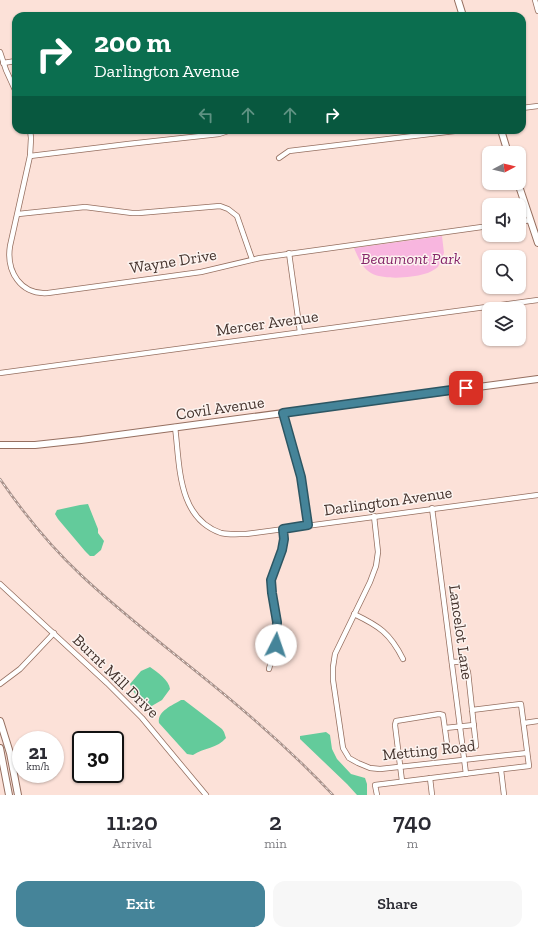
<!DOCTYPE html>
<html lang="en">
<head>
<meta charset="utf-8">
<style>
	body { margin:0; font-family:"Zilla Slab",serif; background:#f7f7f7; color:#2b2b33; height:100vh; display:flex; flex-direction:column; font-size:15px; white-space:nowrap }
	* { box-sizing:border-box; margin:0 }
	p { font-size:13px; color:#7c7c81 }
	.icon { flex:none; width:22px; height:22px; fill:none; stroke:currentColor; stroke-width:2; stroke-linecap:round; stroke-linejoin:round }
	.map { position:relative; height:795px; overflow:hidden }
	.panel { display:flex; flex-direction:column; background:#fff; flex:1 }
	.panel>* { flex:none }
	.top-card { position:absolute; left:12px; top:12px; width:514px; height:122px; border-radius:12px; box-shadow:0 1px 3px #0004; background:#0b6e4f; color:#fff; overflow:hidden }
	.needle { width:26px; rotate:83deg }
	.fabs { position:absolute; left:482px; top:146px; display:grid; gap:8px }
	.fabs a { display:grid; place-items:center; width:44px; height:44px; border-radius:8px; background:#fff; box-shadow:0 1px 3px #0004; font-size:20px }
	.speed { position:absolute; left:12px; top:731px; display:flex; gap:8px; font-size:20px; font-weight:700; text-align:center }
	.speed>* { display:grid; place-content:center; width:52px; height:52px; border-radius:50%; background:#fff; box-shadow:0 1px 3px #0004; line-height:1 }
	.speed small { font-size:10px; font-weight:400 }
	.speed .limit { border:2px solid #111; border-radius:6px; background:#fff; color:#111 }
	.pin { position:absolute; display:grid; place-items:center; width:34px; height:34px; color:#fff; margin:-17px; border-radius:8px; box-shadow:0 2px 6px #0006 }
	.me { position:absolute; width:44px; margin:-22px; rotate:4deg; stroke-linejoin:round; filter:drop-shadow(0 0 3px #0008) }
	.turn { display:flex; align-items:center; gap:14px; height:84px; padding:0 16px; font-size:18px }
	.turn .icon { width:52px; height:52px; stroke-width:2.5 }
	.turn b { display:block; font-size:28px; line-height:34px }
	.lanes { display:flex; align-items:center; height:38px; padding:0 16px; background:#0003; justify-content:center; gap:20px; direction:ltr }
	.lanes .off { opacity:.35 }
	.eta { display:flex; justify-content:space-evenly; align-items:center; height:68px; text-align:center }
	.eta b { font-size:24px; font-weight:600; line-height:28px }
	.button { display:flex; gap:8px; margin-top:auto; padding:8px 16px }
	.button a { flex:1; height:46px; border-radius:12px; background:#458499; color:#fff; font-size:16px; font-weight:600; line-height:46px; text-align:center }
	.button a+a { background:#f7f7f7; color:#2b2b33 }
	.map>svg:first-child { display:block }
</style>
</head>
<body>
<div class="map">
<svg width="538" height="795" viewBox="0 0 538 795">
	<rect width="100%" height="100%" fill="#fce1d8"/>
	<path fill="#f8b6df" d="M 442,236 L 444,253 L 438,267 C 434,270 429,273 424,274 C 411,278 383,280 371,273 C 362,268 358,257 354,248 Z"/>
	<g fill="#63cb9b">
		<path d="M 88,504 L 98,529 L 98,533 L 104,541 L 101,550 L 94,556 L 90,556 L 85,551 L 58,519 L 55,514 L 57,510 L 80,505 Z"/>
		<path d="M 150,667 C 157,672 169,680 170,689 L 162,700 L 150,707 C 142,705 133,692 130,684 L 141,671 Z"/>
		<path d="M 181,700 L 184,700 L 222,729 L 224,732 L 226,738 C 218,748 203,748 193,755 L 187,754 L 159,723 C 157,711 173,705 181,700 Z"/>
		<path d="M 326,732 L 330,735 L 332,749 L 337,759 L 351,774 L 365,778 L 367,784 L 367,795 L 357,795 L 347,784 L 300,739 L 300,736 Z"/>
	</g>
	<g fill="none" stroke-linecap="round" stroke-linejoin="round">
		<g stroke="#956f60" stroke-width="6">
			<g id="minor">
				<path d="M 535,0 L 538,11"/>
				<path d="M 0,52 L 6,70 L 16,92"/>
				<path d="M 3,63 L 16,61"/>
				<path d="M 522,108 L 538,106"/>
				<path d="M 30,130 L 31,138 L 30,156 L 10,246 C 6,272 21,295 48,293 L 201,272 L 260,258 L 489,226"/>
				<path d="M 30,156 L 128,144 L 219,134 L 231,130"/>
				<path d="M 279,158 L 289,151 L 463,130"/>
				<path d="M 18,214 L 85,207 L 132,213 L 139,213 L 220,206 L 228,209 L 237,216 L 252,259"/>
				<path d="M 519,222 L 530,220"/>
				<path d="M 289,253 L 300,332"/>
				<path d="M 0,373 L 538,300"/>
				<path d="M 283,413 L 301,477 L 308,525"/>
				<path d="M 175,427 C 180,465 177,518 221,533 C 229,535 238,534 246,534 L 538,495"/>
				<path d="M 432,508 L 466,774"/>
				<path d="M 374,516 L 378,552 L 376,566 L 370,582 L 335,654 L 333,667 L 333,680 L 343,748 L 349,758 L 358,763 L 370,768 L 380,769 L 527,753"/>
				<path d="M 0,584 L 107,683 L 142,718 L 206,795"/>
				<path d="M 354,614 C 379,626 390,633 403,659"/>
				<path d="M 452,662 C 464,661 464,661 468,672 L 476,746"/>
				<path d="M 269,669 C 274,651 279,635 277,616 C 275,604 269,592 271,580 C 272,575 274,570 276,565 C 282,552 285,543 283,529"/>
				<path d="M 0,684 L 20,669 L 54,633"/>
				<path d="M 524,723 L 538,721"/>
				<path d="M 445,728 L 474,725"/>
				<path d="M 501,770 L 504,795"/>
				<path d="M 430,778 L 432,795"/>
				<path d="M 402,781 L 395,725 L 396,721 L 439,714 L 443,715 L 448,751"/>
				<path d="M 377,795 L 375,785 L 529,766 L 521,704 L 472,710"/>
			</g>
		</g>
		<g stroke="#956f60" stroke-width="8">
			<g id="major">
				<path d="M 458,0 L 463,16"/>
				<path d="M 501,130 L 508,153"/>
				<path d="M 518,183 L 538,243"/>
				<path d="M 0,445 L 35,445 L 81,440 L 538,379"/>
				<path d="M 0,721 L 10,753 L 18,795"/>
				<path d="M 0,748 L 9,795"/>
			</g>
		</g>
		<use href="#minor" stroke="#fff" stroke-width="4.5"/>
		<use href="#major" stroke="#fff" stroke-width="6"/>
		<g stroke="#a8918a" stroke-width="2.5">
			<path id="rail" d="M 0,479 C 24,514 51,547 82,576 C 129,620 182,659 231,700 C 267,730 301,761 333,795"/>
		</g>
		<use href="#rail" stroke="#fcf3ef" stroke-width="1" stroke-dasharray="3" stroke-linecap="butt"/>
	</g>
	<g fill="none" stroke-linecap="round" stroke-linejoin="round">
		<g stroke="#2d5663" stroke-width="10">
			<path id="route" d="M 276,645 L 277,622 L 272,593 L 271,580 L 282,550 L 284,539 L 283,529 L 308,525 L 301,477 L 283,413 L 466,388"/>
		</g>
		<use href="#route" stroke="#458499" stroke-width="7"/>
	</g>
	<g text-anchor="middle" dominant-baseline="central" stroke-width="3" stroke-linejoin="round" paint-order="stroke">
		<g font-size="16" font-style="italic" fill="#86266a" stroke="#fcf3ef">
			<text x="411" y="258">Beaumont Park</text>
		</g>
		<g font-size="16" fill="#44332d" stroke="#fcf3ef">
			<text transform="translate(173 261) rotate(-9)">Wayne Drive</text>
			<text transform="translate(267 323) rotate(-8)">Mercer Avenue</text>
			<text transform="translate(220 408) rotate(-8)">Covil Avenue</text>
			<text transform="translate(388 501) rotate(-8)">Darlington Avenue</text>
			<text transform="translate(461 632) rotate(82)">Lancelot Lane</text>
			<text transform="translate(116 676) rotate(44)">Burnt Mill Drive</text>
			<text transform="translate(429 750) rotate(-6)">Metting Road</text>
		</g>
	</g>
</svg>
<div class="fabs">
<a><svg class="needle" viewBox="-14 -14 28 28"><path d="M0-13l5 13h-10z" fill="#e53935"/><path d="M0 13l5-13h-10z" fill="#7c7c81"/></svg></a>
<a><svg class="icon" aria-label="sound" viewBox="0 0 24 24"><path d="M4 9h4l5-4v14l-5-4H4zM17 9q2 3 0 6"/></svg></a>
<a><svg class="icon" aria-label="search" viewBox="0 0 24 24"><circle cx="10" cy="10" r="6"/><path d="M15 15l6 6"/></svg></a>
<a><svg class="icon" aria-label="layers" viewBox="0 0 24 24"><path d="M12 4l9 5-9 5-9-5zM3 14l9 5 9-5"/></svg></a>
</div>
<div class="speed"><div>21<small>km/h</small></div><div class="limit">30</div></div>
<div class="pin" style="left:466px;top:388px;background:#d93025"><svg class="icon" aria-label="arrive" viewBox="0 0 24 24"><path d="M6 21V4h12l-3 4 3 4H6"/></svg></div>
<svg class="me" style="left:276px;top:645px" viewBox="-20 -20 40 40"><circle r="19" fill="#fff"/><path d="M0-13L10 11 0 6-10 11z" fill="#458499"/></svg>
<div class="top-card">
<div class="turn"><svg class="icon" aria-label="right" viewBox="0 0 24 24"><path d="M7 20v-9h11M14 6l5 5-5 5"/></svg><div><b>200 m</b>Darlington Avenue</div></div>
<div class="lanes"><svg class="icon off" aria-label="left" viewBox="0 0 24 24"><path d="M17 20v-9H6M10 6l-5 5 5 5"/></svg><svg class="icon off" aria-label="ahead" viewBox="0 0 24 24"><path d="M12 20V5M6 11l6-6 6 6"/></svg><svg class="icon off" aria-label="ahead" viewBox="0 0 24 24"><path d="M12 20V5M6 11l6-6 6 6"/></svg><svg class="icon" aria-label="right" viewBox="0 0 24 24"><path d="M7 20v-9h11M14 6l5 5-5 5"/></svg></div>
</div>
</div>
<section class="panel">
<div class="eta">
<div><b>11:20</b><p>Arrival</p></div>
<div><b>2</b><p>min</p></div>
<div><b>740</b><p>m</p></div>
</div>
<div class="button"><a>Exit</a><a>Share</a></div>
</section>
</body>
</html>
